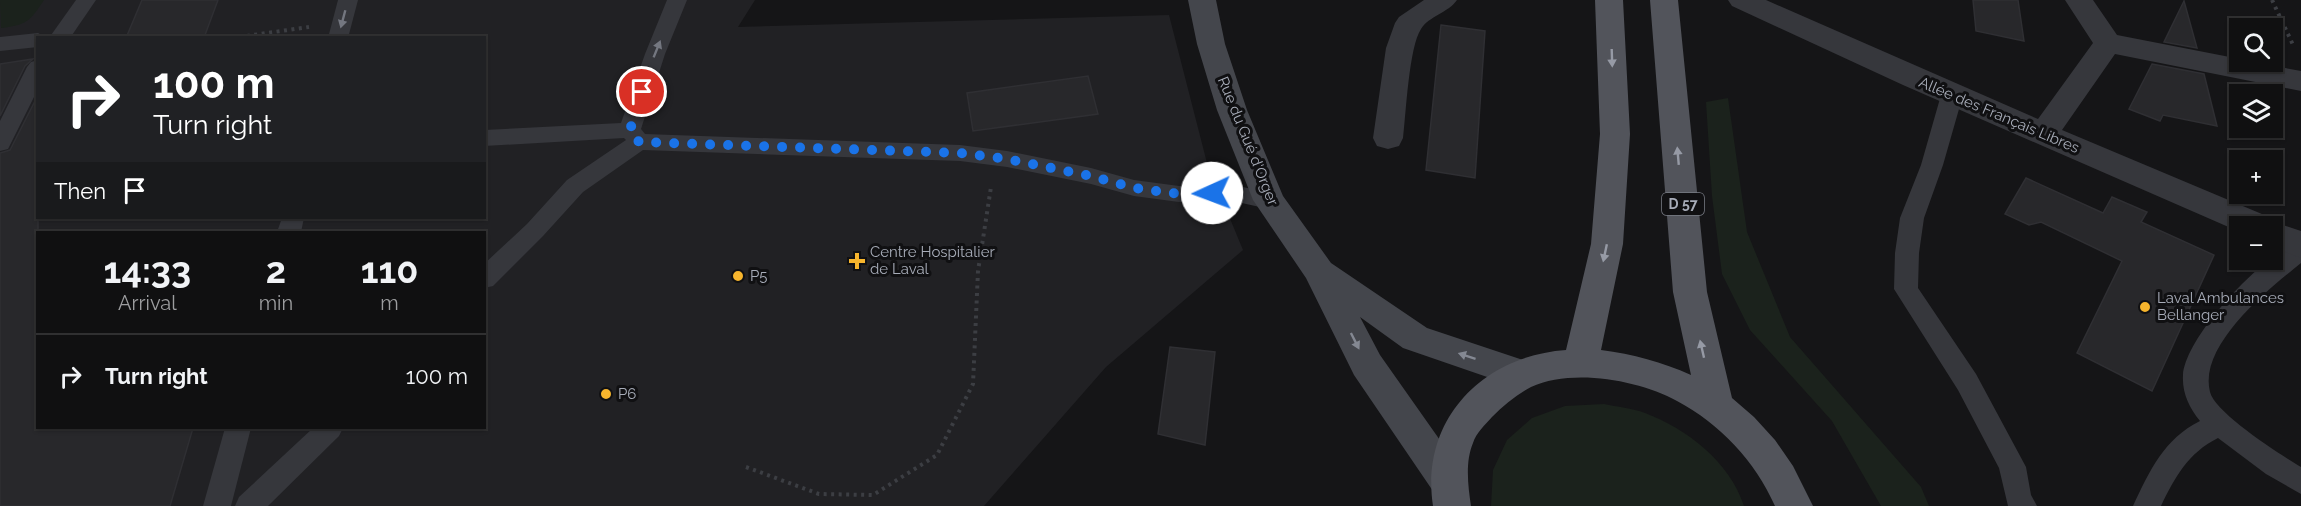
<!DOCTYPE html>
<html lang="en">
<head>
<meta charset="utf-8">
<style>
	body { margin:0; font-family:Raleway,sans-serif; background:#19191a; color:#f1f3f6; height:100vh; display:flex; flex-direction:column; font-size:22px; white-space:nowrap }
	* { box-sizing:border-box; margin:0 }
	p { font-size:20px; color:#9c9d9f }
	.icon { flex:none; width:33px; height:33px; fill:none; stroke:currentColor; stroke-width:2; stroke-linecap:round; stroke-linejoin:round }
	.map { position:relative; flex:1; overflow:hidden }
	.details { position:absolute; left:36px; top:231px; width:450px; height:198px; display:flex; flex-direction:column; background:#101011; border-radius:0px; box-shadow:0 2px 4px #0004,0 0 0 2px #303031 }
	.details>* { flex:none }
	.guide { position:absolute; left:36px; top:36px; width:450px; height:183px; border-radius:0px; box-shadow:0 2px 4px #0004,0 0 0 2px #303031; background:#202124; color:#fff; overflow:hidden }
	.tools { position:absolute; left:2229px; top:18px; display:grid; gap:12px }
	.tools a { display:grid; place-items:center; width:54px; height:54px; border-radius:0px; background:#101011; box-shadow:0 2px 4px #0004,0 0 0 2px #303031; font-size:30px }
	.pin { position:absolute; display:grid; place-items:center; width:51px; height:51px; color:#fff; margin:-26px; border:3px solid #fff; border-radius:50%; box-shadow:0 2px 6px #0007 }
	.me { position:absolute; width:66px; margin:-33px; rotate:268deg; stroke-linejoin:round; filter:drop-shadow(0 0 4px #0008) }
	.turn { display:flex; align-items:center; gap:21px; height:126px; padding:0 18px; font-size:27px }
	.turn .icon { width:78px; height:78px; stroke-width:2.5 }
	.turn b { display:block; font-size:42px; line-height:51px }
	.then { display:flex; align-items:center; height:57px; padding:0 18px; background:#0003; gap:12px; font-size:22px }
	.eta { display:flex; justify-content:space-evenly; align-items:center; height:102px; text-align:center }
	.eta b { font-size:36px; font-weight:700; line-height:42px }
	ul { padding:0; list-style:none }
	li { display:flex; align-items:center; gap:18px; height:84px; padding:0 18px; border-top:2px solid #303031 }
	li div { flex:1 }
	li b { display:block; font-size:22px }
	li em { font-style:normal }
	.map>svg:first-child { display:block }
</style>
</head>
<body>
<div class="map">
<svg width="2301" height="506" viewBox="0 0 2301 506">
	<rect width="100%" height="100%" fill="#151517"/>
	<path fill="#212124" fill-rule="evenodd" d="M 0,0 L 755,0 L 738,27 L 1169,15 L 1207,163 L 1243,250 L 1106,367 L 984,506 L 0,506 ZM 38,38 L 484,38 L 484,218 L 38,218 ZM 38,232 L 484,232 L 484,428 L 38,428 Z"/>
	<g fill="#1b221c">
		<path d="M 0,0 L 44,0 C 30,21 27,25 1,28 Z"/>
		<path d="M 1728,98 L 1747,232 L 1790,337 L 1921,487 L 1929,506 L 1881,506 L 1832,421 L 1750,330 L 1722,274 L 1712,196 L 1706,102 Z"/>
		<path d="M 1604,404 C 1617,407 1632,408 1645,413 C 1687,429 1730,462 1744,506 L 1491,506 L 1493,470 L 1507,440 L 1532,418 L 1565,406 Z"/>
	</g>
	<g fill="#28282b" stroke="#2f2f33" stroke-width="1.5">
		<path d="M 142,0 L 218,0 L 205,35 L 126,38 Z"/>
		<path d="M 1973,0 L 2018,0 L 2024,41 L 1976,31 Z"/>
		<path d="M 2184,1 L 2197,48 L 2164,42 Z"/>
		<path d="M 1441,25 L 1485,31 L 1475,178 L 1426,170 Z"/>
		<path d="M 33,59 L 25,66 L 0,116 L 0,64 Z"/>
		<path d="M 2152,64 L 2204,74 L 2217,126 L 2163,115 L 2160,121 L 2129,109 Z"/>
		<path d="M 1088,76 L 1098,114 L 973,131 L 967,93 Z"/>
		<path d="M 38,95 L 38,428 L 193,428 L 170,506 L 0,506 L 0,153 L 10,150 Z"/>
		<path d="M 2026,178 L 2103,213 L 2112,197 L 2147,212 L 2141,222 L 2214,255 L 2152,391 L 2077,353 L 2122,261 L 2041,222 L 2029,225 L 2005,214 Z"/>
		<path d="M 1170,347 L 1215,352 L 1205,445 L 1158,434 Z"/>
	</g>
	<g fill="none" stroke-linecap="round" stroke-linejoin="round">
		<g stroke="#3c3e43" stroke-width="4" stroke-dasharray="3 4.5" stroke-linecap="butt">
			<path d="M 2272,0 L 2294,47"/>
			<path d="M 232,38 L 309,27"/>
			<path d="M 746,467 L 819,494 L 873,495 L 937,455 L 973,384 L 978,271 L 991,187"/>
		</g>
		<g fill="#36373c" fill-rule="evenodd">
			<path d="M 76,0 L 96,0 L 70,38 L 49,38 Z"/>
			<path d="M 338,0 L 358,0 L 348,38 L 328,38 Z"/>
			<path d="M 667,0 L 687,0 L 665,54 L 641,129 L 645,134 L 960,145 L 1007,151 L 1091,168 L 1134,180 L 1179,186 L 1228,184 L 1277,194 L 1281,200 L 1277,206 L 1269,209 L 1228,200 L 1179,202 L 1134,196 L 1091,184 L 1007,167 L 960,161 L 643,150 L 583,192 L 543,236 L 493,286 L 484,288 L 484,264 L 527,224 L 567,180 L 626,140 L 624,138 L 484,146 L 484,130 L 621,123 L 645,54 Z"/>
			<path d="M 38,33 L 47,38 L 38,38 L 38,47 L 0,51 L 0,37 Z"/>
			<path d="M 38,60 L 38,89 L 8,149 L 0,151 L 0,121 L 27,67 L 31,62 Z"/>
			<path d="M 1952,88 L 1960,90 L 1963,95 L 1943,165 L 1924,218 L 1919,253 L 1918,288 L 1976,374 L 2026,467 L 2031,495 L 2037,506 L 2008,506 L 1999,468 L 1958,390 L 1894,289 L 1895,253 L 1900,218 L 1921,165 L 1941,95 L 1944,90 Z"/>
			<path d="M 282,218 L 304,218 L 301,232 L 277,232 Z"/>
			<path d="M 2301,241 L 2301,263 C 2269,289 2198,345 2210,392 C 2215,413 2281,455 2301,467 L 2301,494 L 2266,474 L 2218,438 C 2188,453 2175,477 2161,506 L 2133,506 C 2150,470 2164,439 2200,421 C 2189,407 2182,393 2183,375 C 2186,335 2265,252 2301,241 Z"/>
			<path d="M 225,428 L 251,428 L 231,506 L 203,506 Z"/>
			<path d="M 313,428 L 343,428 L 339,436 L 268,506 L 235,506 L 239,497 Z"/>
		</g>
		<g fill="#36373c" fill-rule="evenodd">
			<path d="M 1424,0 L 1457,0 C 1448,13 1429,16 1421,29 C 1409,47 1406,113 1403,138 L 1399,146 L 1388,149 L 1377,146 L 1373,138 L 1386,48 L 1395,23 L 1399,17 Z"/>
			<path d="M 1728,0 L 1766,0 L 2038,119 L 2093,43 L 2065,0 L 2093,0 L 2117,35 L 2240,59 L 2240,62 L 2252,62 L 2301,71 L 2301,91 L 2115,54 L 2062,130 L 2269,217 L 2271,221 L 2301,231 L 2301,258 L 2272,247 L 2272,226 L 2240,226 L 2240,232 L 1903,85 L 1732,6 Z"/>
		</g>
		<path fill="#44464c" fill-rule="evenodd" d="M 1188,0 L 1216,0 L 1225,44 L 1247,110 L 1283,196 L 1331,263 L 1427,328 L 1535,364 L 1540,374 L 1535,384 L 1522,389 L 1403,348 L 1360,317 L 1380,355 L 1461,470 L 1467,482 L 1461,494 L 1448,499 L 1435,494 L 1354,375 L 1306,278 L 1253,200 L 1217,110 L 1197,44 Z"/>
		<path fill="#52545b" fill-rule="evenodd" d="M 1595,0 L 1623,0 L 1630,134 L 1623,244 L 1601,350 C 1633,354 1662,362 1691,375 L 1673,292 L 1650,0 L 1678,0 L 1707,292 L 1732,398 L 1754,417 L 1775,440 L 1793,466 L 1813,506 L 1775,506 C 1755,461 1720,424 1677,401 C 1639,380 1572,368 1531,387 C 1516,395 1504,405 1492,417 C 1485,425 1476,433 1473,443 C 1465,462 1468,486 1471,506 L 1433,506 C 1420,420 1482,356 1566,350 L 1591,244 L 1600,134 Z"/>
	</g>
	<defs><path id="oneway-solid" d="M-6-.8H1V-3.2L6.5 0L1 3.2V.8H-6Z" transform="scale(1.5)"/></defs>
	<g fill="#747780">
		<use href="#oneway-solid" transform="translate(343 19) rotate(105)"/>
		<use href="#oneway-solid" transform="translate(657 49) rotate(-68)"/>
	</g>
	<g fill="#969aa5">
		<use href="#oneway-solid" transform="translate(1612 58) rotate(88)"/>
		<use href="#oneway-solid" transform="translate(1678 156) rotate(-95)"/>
		<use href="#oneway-solid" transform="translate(1605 253) rotate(102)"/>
		<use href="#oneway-solid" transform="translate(1702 349) rotate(-103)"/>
	</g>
	<g fill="#848892">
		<use href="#oneway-solid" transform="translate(1355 341) rotate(63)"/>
		<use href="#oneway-solid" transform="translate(1467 356) rotate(-162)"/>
	</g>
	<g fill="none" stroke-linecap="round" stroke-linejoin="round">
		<path stroke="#1a73e8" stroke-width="10" stroke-dasharray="0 18" d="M 642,92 L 630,130 L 639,142 L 960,153 L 1007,159 L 1091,176 L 1134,188 L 1179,194 L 1212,193"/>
	</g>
	<g fill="#f7b52d" stroke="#101012" stroke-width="2">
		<path d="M854 252h6v6h6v6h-6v6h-6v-6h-6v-6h6z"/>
		<circle cx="738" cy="276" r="6"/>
		<circle cx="2145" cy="307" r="6"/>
		<circle cx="606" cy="394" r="6"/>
	</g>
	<g text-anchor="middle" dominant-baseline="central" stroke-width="6" stroke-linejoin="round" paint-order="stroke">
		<rect fill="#101012" stroke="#7a7d86" stroke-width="1.5" x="1662" y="193" width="42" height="22" rx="4.5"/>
		<g font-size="14" font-weight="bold" fill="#a7acb8">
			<text x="1683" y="204">D 57</text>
		</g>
		<g font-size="15" fill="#a7acb8" stroke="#101012">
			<text transform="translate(1999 115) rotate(23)">Allée des Français Libres</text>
			<text transform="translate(1248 141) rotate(68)">Rue du Gué d'Orger</text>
		</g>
		<g font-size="15" fill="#a7acb8" stroke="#101012" text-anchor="start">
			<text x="870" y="252">Centre Hospitalier<tspan x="870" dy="17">de Laval</tspan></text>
			<text x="750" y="276">P5</text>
			<text x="2157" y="298">Laval Ambulances<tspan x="2157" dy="17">Bellanger</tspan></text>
			<text x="618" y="394">P6</text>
		</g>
	</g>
</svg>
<div class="tools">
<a><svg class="icon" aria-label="search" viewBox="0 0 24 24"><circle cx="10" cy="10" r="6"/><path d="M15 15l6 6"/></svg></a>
<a><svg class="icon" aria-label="layers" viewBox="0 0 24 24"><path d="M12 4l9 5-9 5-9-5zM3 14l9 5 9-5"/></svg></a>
<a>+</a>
<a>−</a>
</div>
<div class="pin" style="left:642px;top:92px;background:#d93025"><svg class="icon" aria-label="arrive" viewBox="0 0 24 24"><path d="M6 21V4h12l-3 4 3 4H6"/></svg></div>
<svg class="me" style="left:1212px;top:193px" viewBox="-20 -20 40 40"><circle r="19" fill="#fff"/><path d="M0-13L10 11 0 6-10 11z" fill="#1a73e8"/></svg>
<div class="guide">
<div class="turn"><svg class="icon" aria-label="right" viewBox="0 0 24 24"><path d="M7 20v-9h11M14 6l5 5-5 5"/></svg><div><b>100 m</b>Turn right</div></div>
<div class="then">Then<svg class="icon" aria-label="arrive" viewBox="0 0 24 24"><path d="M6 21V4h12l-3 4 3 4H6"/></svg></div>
</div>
<section class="details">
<div class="eta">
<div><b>14:33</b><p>Arrival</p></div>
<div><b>2</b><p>min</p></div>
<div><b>110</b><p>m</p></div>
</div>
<ul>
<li><svg class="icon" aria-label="right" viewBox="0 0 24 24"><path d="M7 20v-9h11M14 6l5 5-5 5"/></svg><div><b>Turn right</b></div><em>100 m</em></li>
</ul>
</section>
</div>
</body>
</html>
